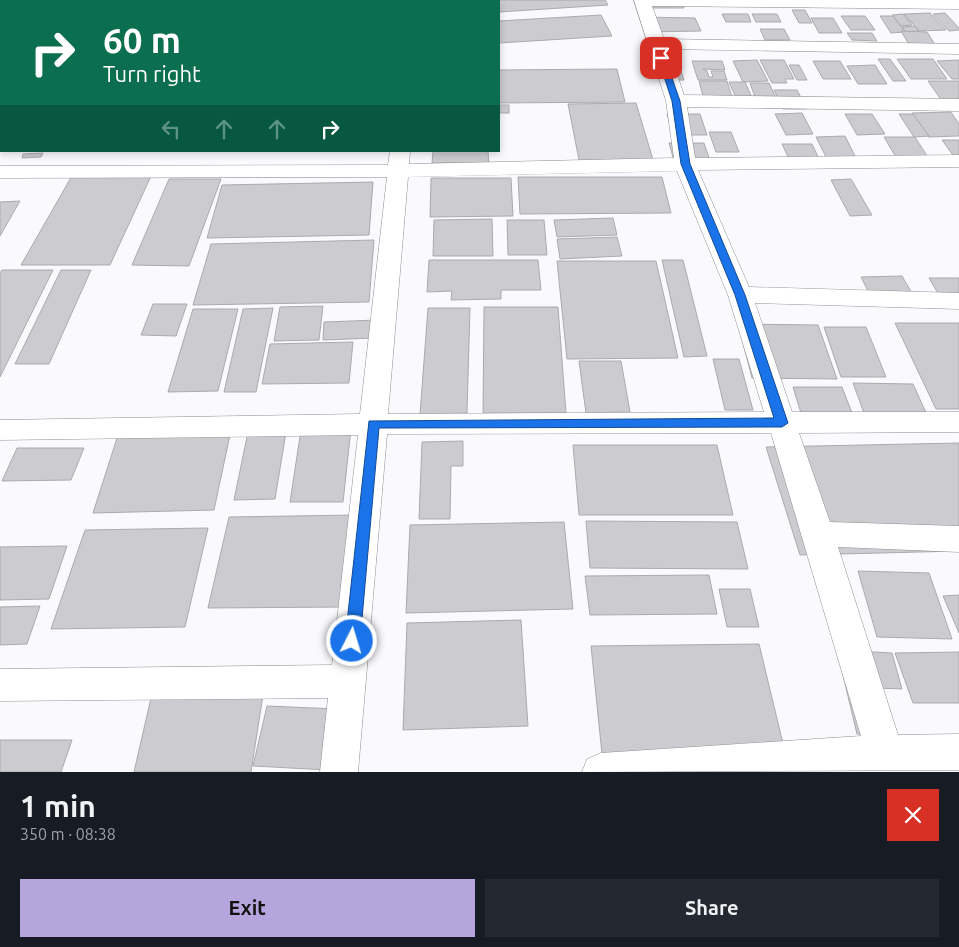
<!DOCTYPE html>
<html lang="en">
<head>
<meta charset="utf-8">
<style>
	body { margin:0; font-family:Ubuntu,sans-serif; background:#242831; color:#f1f3f6; height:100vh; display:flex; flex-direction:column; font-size:19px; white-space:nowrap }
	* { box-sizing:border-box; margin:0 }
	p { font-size:16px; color:#9ea1a6 }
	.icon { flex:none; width:28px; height:28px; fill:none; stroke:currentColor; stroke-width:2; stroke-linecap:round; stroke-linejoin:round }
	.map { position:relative; height:772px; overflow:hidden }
	.details { display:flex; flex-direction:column; background:#171b24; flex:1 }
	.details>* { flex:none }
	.hud { position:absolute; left:0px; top:0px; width:500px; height:152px; box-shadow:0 2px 8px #0003; background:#0b6e4f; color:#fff; overflow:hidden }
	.pin { position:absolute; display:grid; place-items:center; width:42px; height:42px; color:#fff; margin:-21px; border-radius:10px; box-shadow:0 2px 8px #0006 }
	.me { position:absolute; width:55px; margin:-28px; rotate:5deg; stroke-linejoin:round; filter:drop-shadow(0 0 4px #0008) }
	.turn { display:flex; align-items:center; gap:18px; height:105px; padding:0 20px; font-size:22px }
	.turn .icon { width:65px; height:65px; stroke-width:2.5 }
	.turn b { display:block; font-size:35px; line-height:42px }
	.lanes { display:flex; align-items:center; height:48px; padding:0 20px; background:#0003; justify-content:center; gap:25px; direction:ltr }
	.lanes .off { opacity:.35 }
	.round { display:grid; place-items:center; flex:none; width:52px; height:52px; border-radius:0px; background:#242831 }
	.overview { display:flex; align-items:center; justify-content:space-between; height:85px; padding:0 20px }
	h1 { font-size:30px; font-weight:600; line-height:38px }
	.button { display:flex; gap:10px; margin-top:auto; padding:10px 20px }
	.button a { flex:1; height:58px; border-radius:0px; background:#b6a5dc; color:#111; font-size:20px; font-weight:600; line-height:58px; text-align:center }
	.button a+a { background:#242831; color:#f1f3f6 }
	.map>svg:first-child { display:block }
</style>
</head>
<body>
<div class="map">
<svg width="959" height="772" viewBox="0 0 959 772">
	<rect width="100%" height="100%" fill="#faf9fd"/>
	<g fill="#cccbd0" stroke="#abaaaf">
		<path d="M 445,0 L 605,0 L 608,5 L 499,12 L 499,1 Z"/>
		<path d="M 650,2 L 682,2 L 684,8 L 652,8 Z"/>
		<path d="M 792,10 L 805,10 L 812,23 L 799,23 Z"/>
		<path d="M 930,13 L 946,30 L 919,31 L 904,14 Z"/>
		<path d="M 945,13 L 959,28 L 959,30 L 949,31 L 933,14 Z"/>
		<path d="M 722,14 L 748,14 L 751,22 L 726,22 Z"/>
		<path d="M 752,14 L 777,14 L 781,22 L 756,22 Z"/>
		<path d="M 903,14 L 912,25 L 901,26 L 892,15 Z"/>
		<path d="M 601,15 L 612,36 L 499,43 L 499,21 Z"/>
		<path d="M 841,16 L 865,16 L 875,30 L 851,30 Z"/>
		<path d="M 880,16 L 893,16 L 905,32 L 891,33 Z"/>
		<path d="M 641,17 L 695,18 L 701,31 L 645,32 Z"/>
		<path d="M 811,18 L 833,18 L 842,33 L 819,33 Z"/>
		<path d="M 915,26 L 919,31 L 906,32 L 902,27 Z"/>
		<path d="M 760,29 L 784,29 L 790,40 L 765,40 Z"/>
		<path d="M 901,31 L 927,32 L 936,46 L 910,46 Z"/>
		<path d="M 847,33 L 872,33 L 877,41 L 852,40 Z"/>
		<path d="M 878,59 L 890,59 L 906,81 L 893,81 Z"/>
		<path d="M 897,59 L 933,59 L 947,79 L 911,79 Z"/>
		<path d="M 757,60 L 768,81 L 743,82 L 733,61 Z"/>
		<path d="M 760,60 L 784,60 L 794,79 L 785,79 L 787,83 L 772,83 Z"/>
		<path d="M 959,60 L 959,79 L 952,79 L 937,61 Z"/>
		<path d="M 692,61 L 722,61 L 725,70 L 703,69 L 707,71 L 709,77 L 713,77 L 711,71 L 724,71 L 727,80 L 698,80 Z"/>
		<path d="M 813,61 L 840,61 L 851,79 L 823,79 Z"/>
		<path d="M 653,62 L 678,62 L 684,80 L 659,80 Z"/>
		<path d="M 789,65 L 799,65 L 807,80 L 797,80 Z"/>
		<path d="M 875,65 L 887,84 L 858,84 L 847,66 Z"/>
		<path d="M 617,69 L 625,102 L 499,103 L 499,70 Z"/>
		<path d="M 699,81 L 727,81 L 733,100 L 704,100 Z"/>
		<path d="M 928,81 L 959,81 L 959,101 L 942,101 Z"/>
		<path d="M 729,82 L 745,82 L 753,100 L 737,100 Z"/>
		<path d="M 750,83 L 769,83 L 777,100 L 756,100 Z"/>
		<path d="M 774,90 L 797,90 L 807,109 L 783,109 Z"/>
		<path d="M 636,103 L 654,163 L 580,165 L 568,104 Z"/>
		<rect x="499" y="105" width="10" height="8"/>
		<path d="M 951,112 L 959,124 L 959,136 L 928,137 L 912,113 Z"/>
		<path d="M 802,113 L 813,134 L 786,135 L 775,114 Z"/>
		<path d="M 667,114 L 700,114 L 707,135 L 673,135 Z"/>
		<path d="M 845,114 L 872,114 L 885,134 L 857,135 Z"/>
		<path d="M 899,114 L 913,114 L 929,136 L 914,137 Z"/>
		<path d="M 709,132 L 731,132 L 739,152 L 716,152 Z"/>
		<path d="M 845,136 L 856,158 L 827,159 L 816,137 Z"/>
		<path d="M 884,137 L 915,137 L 929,159 L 897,159 Z"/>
		<path d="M 942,140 L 959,140 L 959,162 L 958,162 Z"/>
		<path d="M 669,143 L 704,143 L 711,164 L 675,164 Z"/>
		<path d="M 782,144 L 812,144 L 820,161 L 790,161 Z"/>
		<path d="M 433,151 L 488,151 L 489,163 L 432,163 Z"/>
		<path d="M 43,153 L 41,157 L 22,158 L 23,154 Z"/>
		<path d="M 73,174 L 152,174 L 110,265 L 21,265 Z"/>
		<path d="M 518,177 L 662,177 L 671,213 L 520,214 Z"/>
		<path d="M 431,178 L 511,178 L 513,216 L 430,217 Z"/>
		<path d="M 169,179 L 221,179 L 189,266 L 132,265 Z"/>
		<path d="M 851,179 L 872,215 L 850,216 L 831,180 Z"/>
		<path d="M 373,182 L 369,235 L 207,238 L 222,185 Z"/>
		<path d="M 20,201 L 0,236 L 0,202 Z"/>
		<path d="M 613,218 L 617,235 L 557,237 L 554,220 Z"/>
		<path d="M 492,219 L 493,256 L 433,256 L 434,220 Z"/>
		<path d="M 507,220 L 544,220 L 547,255 L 508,255 Z"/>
		<path d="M 617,237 L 622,256 L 560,259 L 557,239 Z"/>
		<path d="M 374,240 L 369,302 L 193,305 L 211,244 Z"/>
		<path d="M 429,260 L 538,260 L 541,290 L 501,290 L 501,299 L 451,300 L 452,291 L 427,292 Z"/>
		<path d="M 662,260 L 683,260 L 707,356 L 684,357 Z"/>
		<path d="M 557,261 L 656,261 L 678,358 L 567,359 Z"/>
		<path d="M 2,270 L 53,270 L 0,377 L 0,273 Z"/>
		<path d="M 61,270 L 91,270 L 49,364 L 15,364 Z"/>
		<path d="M 902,276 L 917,302 L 874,303 L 861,277 Z"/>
		<path d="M 929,278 L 959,278 L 959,307 L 946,307 Z"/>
		<path d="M 153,304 L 187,304 L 176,336 L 141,335 Z"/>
		<path d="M 323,306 L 319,340 L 274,341 L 280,307 Z"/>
		<path d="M 484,307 L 558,307 L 566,413 L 483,413 Z"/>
		<path d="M 273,308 L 256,392 L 224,392 L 243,309 Z"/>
		<path d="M 428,308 L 470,308 L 467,413 L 420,414 Z"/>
		<path d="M 193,309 L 238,309 L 218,391 L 168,392 Z"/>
		<path d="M 377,320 L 376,338 L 323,340 L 324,322 Z"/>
		<path d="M 895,323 L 959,323 L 959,409 L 936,409 Z"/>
		<path d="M 738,324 L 818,325 L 837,379 L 752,378 Z"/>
		<path d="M 824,327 L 866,327 L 886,377 L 841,377 Z"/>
		<path d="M 353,342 L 349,383 L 262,384 L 270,344 Z"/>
		<path d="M 713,359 L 739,359 L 753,410 L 725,410 Z"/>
		<path d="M 579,361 L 621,361 L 630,412 L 586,413 Z"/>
		<path d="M 853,383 L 913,384 L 928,417 L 865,416 Z"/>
		<path d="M 793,387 L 842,387 L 852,413 L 801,413 Z"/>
		<path d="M 287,426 L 275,499 L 234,500 L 249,427 Z"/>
		<path d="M 351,429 L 343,502 L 290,502 L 301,430 Z"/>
		<path d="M 230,435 L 214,510 L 93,513 L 117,438 Z"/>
		<path d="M 463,441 L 463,466 L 451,466 L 450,519 L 419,519 L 422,442 Z"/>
		<path d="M 959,443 L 959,551 L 800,555 L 766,447 Z"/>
		<path d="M 573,445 L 717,445 L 733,515 L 579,515 Z"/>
		<path d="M 17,448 L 84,448 L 71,480 L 2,481 Z"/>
		<path d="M 355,515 L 345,607 L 208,608 L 229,517 Z"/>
		<path d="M 586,521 L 737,522 L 748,569 L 590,568 Z"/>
		<path d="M 564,522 L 573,609 L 406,613 L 410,525 Z"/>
		<path d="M 208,528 L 185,627 L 51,629 L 85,530 Z"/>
		<path d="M 67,546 L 49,599 L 0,600 L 0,547 Z"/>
		<path d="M 858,571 L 929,573 L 952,639 L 877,637 Z"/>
		<path d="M 709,575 L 717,614 L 590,615 L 585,576 Z"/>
		<path d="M 719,589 L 750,589 L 759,627 L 727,627 Z"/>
		<path d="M 959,595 L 959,633 L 943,596 Z"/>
		<path d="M 40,606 L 27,644 L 0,645 L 0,607 Z"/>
		<path d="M 521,620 L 528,726 L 403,730 L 407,623 Z"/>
		<path d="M 759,644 L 785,752 L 602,754 L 591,646 Z"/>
		<path d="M 837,650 L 892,653 L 902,689 L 877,688 L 890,735 L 857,734 Z"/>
		<path d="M 959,652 L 959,703 L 913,703 L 895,653 Z"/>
		<path d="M 263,695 L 251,772 L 134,772 L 151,698 Z"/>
		<path d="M 267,706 L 337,709 L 327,770 L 253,766 Z"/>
		<path d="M 0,740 L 72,740 L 61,772 L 0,772 Z"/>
	</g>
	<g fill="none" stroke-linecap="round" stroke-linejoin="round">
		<g stroke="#8f8e93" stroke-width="1">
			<g id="street">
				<rect x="412" y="0" width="16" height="1"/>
				<path d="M 634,0 L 959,0 L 959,9 L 652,6 L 664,39 L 959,44 L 959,54 L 668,49 L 684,95 L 959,99 L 959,111 L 687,107 L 695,158 L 959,155 L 959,167 L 698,170 L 749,287 L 959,293 L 959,309 L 755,303 L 792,412 L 959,412 L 959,432 L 799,433 L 830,522 L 959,526 L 959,552 L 838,547 L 898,735 L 959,734 L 959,770 L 582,772 L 587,759 L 601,753 L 861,736 L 771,433 L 387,434 L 358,772 L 320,772 L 328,698 L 0,701 L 0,669 L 332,665 L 358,435 L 0,440 L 0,420 L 360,414 L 387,177 L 0,178 L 0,166 L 388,165 L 390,151 L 410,151 L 409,164 L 674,158 L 666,101 ZM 677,171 L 728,295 L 764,412 L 388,414 L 408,177 Z"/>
			</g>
		</g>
		<use href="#street" fill="#fff" fill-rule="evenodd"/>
	</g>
	<path fill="#1a73e8" stroke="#114b97" d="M 661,56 L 665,58 L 680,101 L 690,164 L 745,295 L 788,423 L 782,427 L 379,428 L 360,641 L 357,646 L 352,648 L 347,646 L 345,641 L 369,421 L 774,418 L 735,295 L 681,164 L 672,101 L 658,58 Z"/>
</svg>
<div class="pin" style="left:661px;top:58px;background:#d93025"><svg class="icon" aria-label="arrive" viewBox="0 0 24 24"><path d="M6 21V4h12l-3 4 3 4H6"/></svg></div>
<svg class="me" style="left:352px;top:641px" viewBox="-20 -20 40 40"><circle r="17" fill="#1a73e8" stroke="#fff" stroke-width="3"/><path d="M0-11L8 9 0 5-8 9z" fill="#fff"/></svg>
<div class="hud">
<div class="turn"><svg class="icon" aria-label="right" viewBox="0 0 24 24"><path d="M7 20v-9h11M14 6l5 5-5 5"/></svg><div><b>60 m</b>Turn right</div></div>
<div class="lanes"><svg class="icon off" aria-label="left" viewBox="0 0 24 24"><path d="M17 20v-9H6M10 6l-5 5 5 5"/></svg><svg class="icon off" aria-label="ahead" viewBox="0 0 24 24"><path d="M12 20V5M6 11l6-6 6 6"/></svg><svg class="icon off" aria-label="ahead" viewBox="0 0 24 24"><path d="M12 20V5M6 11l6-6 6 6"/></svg><svg class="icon" aria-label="right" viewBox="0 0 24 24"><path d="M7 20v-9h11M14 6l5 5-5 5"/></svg></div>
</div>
</div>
<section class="details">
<div class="overview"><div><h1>1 min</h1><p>350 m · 08:38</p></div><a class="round" style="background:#d93025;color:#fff"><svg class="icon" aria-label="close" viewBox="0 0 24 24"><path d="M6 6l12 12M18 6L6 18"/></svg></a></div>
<div class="button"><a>Exit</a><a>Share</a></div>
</section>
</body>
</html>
